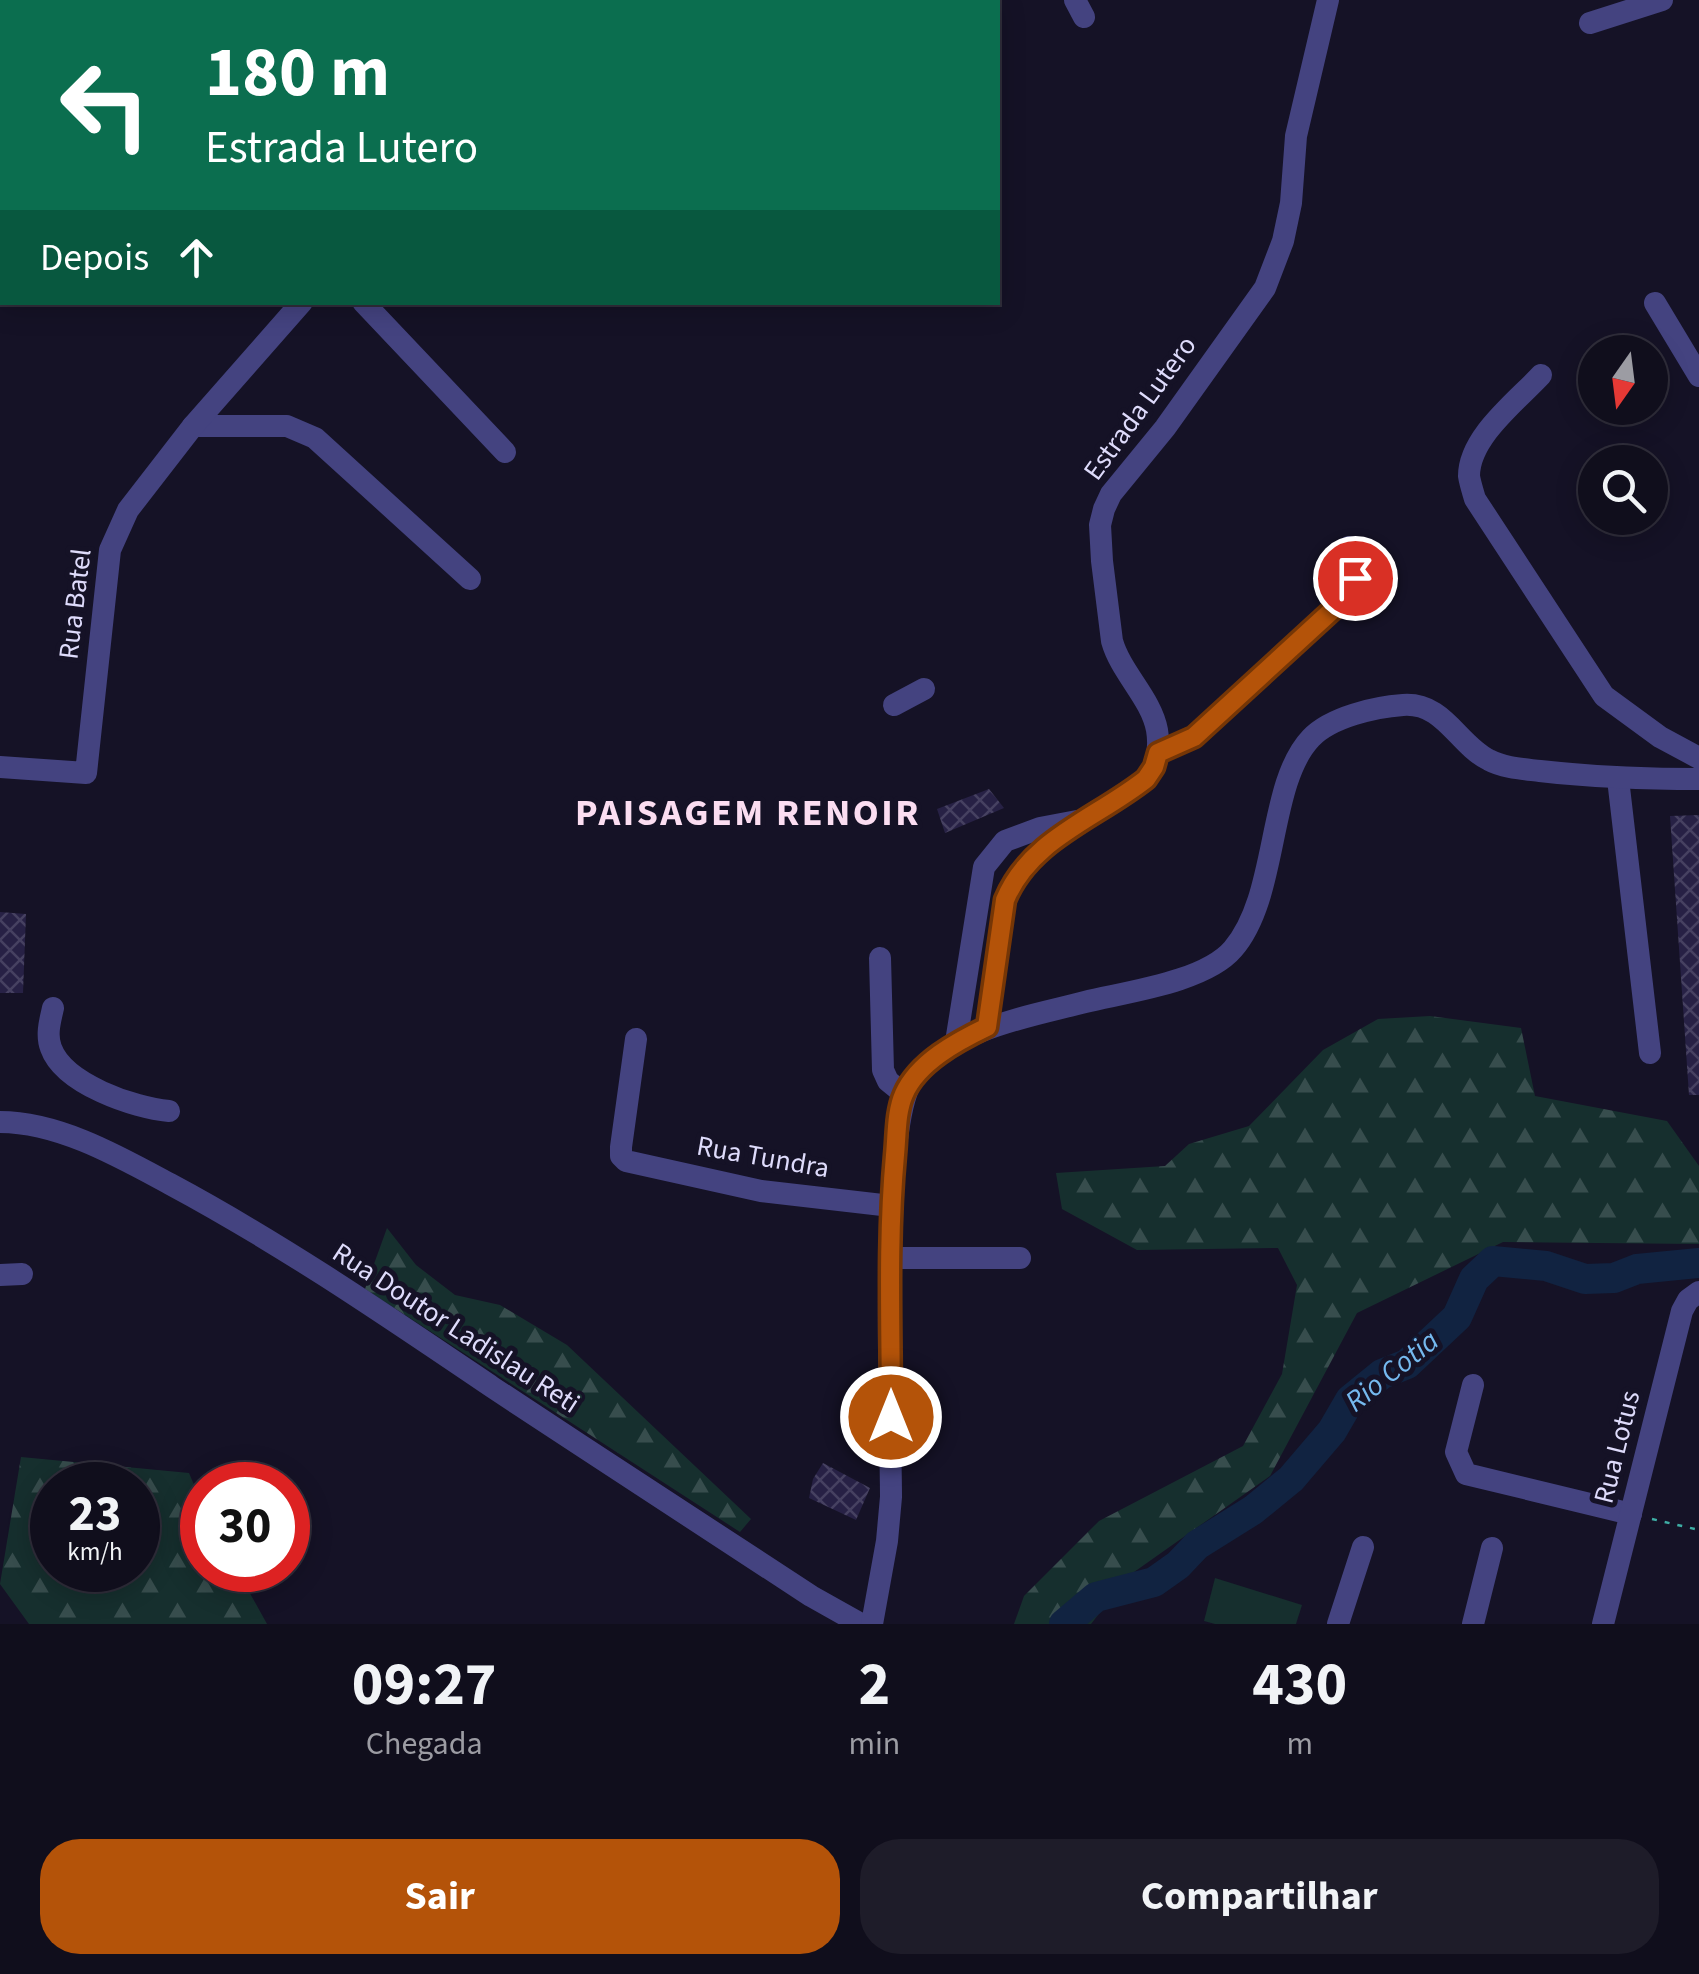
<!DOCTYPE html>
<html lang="pt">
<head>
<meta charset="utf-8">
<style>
	body { margin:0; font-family:"Source Sans 3",sans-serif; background:#1e1c29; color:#f1f3f6; height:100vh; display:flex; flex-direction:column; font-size:38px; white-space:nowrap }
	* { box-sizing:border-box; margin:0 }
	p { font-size:32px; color:#9c9ca3 }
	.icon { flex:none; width:55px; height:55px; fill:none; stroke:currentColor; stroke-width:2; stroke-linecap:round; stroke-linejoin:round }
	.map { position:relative; height:1624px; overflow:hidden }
	.panel { display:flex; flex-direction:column; background:#100e1c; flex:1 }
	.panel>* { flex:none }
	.guide { position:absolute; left:0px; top:0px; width:1000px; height:305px; box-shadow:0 5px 25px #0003,0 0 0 2px #302e3b; background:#0b6e4f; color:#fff; overflow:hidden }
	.needle { width:65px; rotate:194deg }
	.fabs { position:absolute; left:1578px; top:335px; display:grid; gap:20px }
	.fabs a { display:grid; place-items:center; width:90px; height:90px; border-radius:50%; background:#100e1c; box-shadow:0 5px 25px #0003,0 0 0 2px #302e3b; font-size:50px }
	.speed { position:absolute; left:30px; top:1462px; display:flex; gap:20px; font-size:50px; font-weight:700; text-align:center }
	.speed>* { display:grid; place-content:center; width:130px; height:130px; border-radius:50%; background:#100e1c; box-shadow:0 5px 25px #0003,0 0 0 2px #302e3b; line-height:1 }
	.speed small { font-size:25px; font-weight:400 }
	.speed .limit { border:15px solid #d22; background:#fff; color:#111 }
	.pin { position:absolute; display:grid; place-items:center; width:85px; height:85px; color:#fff; margin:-42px; border:5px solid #fff; border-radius:50%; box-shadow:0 2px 10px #0007 }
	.me { position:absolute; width:110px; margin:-55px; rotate:0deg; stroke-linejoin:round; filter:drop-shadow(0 0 8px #0008) }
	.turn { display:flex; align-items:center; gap:35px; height:210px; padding:0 40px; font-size:45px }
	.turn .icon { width:130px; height:130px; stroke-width:2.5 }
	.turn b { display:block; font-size:70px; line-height:85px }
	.then { display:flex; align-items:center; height:95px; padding:0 40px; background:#0003; gap:20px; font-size:38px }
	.eta { display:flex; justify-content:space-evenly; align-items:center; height:170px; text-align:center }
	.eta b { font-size:60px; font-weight:700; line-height:70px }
	.primary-button { display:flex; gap:20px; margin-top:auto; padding:20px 40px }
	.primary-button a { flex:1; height:115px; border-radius:40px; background:#b45309; color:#fff; font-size:40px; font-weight:700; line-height:115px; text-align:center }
	.primary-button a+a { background:#1e1c29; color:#f1f3f6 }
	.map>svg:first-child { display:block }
</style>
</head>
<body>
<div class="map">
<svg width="1699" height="1624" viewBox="0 0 1699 1624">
	<defs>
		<pattern id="forest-firs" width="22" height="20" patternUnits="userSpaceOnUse" patternTransform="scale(2.5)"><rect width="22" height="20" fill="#162f2e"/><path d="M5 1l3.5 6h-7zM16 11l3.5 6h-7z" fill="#374d4d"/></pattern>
		<pattern id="building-cross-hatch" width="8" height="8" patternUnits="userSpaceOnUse" patternTransform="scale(2.5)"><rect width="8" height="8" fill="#272145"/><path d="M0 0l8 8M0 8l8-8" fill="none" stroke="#464161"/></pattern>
	</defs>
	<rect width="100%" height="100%" fill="#151226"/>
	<path fill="#162f2e" d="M 1215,1578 L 1302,1605 L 1296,1624 L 1215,1624 L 1204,1621 Z"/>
	<g fill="url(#forest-firs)" fill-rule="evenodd">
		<path d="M 1430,1016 L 1521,1028 L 1535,1096 L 1667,1121 L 1699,1166 L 1699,1244 L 1503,1242 L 1357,1313 L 1270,1476 L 1127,1577 L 1091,1624 L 1014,1624 L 1024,1596 L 1099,1521 L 1243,1446 L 1282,1374 L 1297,1285 L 1278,1248 L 1137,1250 L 1062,1209 L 1056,1173 L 1165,1166 L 1189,1144 L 1249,1126 L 1323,1050 L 1378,1019 Z"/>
		<path d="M 387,1228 L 416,1265 L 455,1295 L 500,1305 L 567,1345 L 751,1519 L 740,1532 L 365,1289 Z"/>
		<path d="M 21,1457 L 189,1473 L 202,1504 L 202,1570 L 237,1570 L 267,1624 L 29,1624 L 0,1584 ZM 52,1485 L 138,1485 L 138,1570 L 52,1570 Z"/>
	</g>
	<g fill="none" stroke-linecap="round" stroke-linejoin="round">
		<path stroke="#112341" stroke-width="30" d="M 1064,1624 L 1096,1597 L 1154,1582 L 1178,1565 L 1197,1545 L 1253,1510 L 1291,1479 L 1332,1431 L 1350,1400 L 1382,1374 L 1407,1364 L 1457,1317 L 1474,1279 L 1493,1261 L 1546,1266 L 1585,1279 L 1614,1278 L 1637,1269 L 1699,1263"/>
	</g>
	<g fill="url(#building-cross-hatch)">
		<path d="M 989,789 L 1004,808 L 945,833 L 937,809 Z"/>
		<path d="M 1699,815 L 1699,1095 L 1689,1095 L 1670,816 Z"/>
		<path d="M 0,912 L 26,914 L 23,993 L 0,993 Z"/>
		<path d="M 823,1463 L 870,1488 L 856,1520 L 809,1498 L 813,1479 Z"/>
	</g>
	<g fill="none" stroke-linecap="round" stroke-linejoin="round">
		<path stroke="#3eada4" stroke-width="2.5" stroke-dasharray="5 8" stroke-linecap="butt" d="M 1652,1519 L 1699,1530"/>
		<g stroke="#444380" stroke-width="22">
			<path d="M 593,0 L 594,2"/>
			<path d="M 1075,0 L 1084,17"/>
			<path d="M 1590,23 L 1662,0"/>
			<path d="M 363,302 L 505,452"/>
			<path d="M 1655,303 L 1699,376"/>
			<path d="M 1541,375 C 1517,401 1469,437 1469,476 C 1470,483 1473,492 1475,499 L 1604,696 L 1660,737 L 1699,758"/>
			<path d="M 193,426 L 287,426 L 315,438 L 470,579"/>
			<path d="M 894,705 L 924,689"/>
			<path d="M 1157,753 L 1194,737 L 1351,593 L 1355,578 L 1349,547"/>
			<path d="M 0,767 L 86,773 L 110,550 L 128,510 L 193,426 L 302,302"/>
			<path d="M 1618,779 L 1650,1053"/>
			<path d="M 880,958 L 883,1070 L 888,1081 L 904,1094"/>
			<path d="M 53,1008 C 50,1021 46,1035 51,1048 C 64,1084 134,1108 169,1111"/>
			<path d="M 987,1027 L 1005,900 C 1023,856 1066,830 1105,806 C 1118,798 1133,791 1144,781 C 1157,768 1160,748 1157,730 C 1151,698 1121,673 1112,641 L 1102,561 L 1100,525 L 1104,509 L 1111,494 L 1165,428 L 1265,288 L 1283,241 L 1291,203 L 1296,136 L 1328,0"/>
			<path d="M 636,1039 L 621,1147 L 621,1156 L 626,1161 L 761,1191 L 891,1206"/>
			<path d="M 956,1042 L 984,867 L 1005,841 L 1040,828 L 1077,821"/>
			<path d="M 0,1122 C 59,1122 120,1157 170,1184 C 282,1244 387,1316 492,1387 C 598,1457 704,1526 811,1596 L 861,1624"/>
			<path d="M 891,1258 L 1020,1258"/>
			<path d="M 0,1275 L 22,1274"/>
			<path d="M 1473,1385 L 1456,1452 L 1466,1474 L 1631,1514"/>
			<path d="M 872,1624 L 887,1541 L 891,1497 C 891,1427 878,1118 915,1077 C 959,1027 1023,1018 1085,1002 C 1126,992 1205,982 1233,949 C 1279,896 1267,784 1311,738 C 1331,717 1375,707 1403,705 C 1444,702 1457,744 1489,760 C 1504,768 1524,769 1540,771 C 1594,777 1645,779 1699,779"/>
			<path d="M 1338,1624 L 1363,1547"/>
			<path d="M 1473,1624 L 1492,1548"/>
			<path d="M 1603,1624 L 1682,1311 L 1688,1300 L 1699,1292"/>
		</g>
	</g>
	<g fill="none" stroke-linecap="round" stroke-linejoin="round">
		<g stroke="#753606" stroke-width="25">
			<path id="route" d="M 891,1417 C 891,1330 887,1242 895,1155 C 897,1135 896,1112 904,1094 C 918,1062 958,1041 987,1027 L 1005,900 C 1030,839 1097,818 1146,779 L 1154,767 L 1158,753 L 1194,737 L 1351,593 L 1355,578"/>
		</g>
		<use href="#route" stroke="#b45309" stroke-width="18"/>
	</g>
	<g text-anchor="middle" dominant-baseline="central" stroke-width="10" stroke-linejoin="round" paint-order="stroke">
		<g font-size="28" fill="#dedbfb" stroke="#151226">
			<text transform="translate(1140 408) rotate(-54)">Estrada Lutero</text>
			<text transform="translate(75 604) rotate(-83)">Rua Batel</text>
			<text transform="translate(763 1157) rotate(10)">Rua Tundra</text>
			<text transform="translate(456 1328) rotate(33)">Rua Doutor Ladislau Reti</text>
			<text transform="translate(1617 1447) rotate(-76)">Rua Lotus</text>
		</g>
		<g font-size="30" font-style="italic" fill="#75b9ef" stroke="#151226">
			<text transform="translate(1392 1371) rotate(-39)">Rio Cotia</text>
		</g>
		<g font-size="38" font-weight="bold" letter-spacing="2.5" fill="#fbddf1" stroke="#151226">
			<text x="748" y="813">PAISAGEM RENOIR</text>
		</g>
	</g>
</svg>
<div class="fabs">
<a><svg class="needle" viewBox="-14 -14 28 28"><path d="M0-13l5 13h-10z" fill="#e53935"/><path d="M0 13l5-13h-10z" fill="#9c9ca3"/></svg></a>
<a><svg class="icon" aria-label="search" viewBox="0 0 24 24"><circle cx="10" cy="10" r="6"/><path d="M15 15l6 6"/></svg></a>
</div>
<div class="speed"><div>23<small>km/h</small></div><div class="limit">30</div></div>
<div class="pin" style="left:1355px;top:578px;background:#d93025"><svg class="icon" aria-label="arrive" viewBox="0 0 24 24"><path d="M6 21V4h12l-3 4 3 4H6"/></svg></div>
<svg class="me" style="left:891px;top:1417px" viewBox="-20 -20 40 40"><circle r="17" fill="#b45309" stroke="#fff" stroke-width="3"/><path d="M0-11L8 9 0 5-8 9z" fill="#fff"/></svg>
<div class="guide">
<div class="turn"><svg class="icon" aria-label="left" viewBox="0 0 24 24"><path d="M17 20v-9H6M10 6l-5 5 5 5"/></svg><div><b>180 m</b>Estrada Lutero</div></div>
<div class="then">Depois<svg class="icon" aria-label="ahead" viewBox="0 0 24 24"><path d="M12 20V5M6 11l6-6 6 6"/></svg></div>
</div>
</div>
<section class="panel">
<div class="eta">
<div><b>09:27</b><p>Chegada</p></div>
<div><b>2</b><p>min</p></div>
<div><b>430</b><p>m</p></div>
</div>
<div class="primary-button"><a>Sair</a><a>Compartilhar</a></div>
</section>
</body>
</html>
